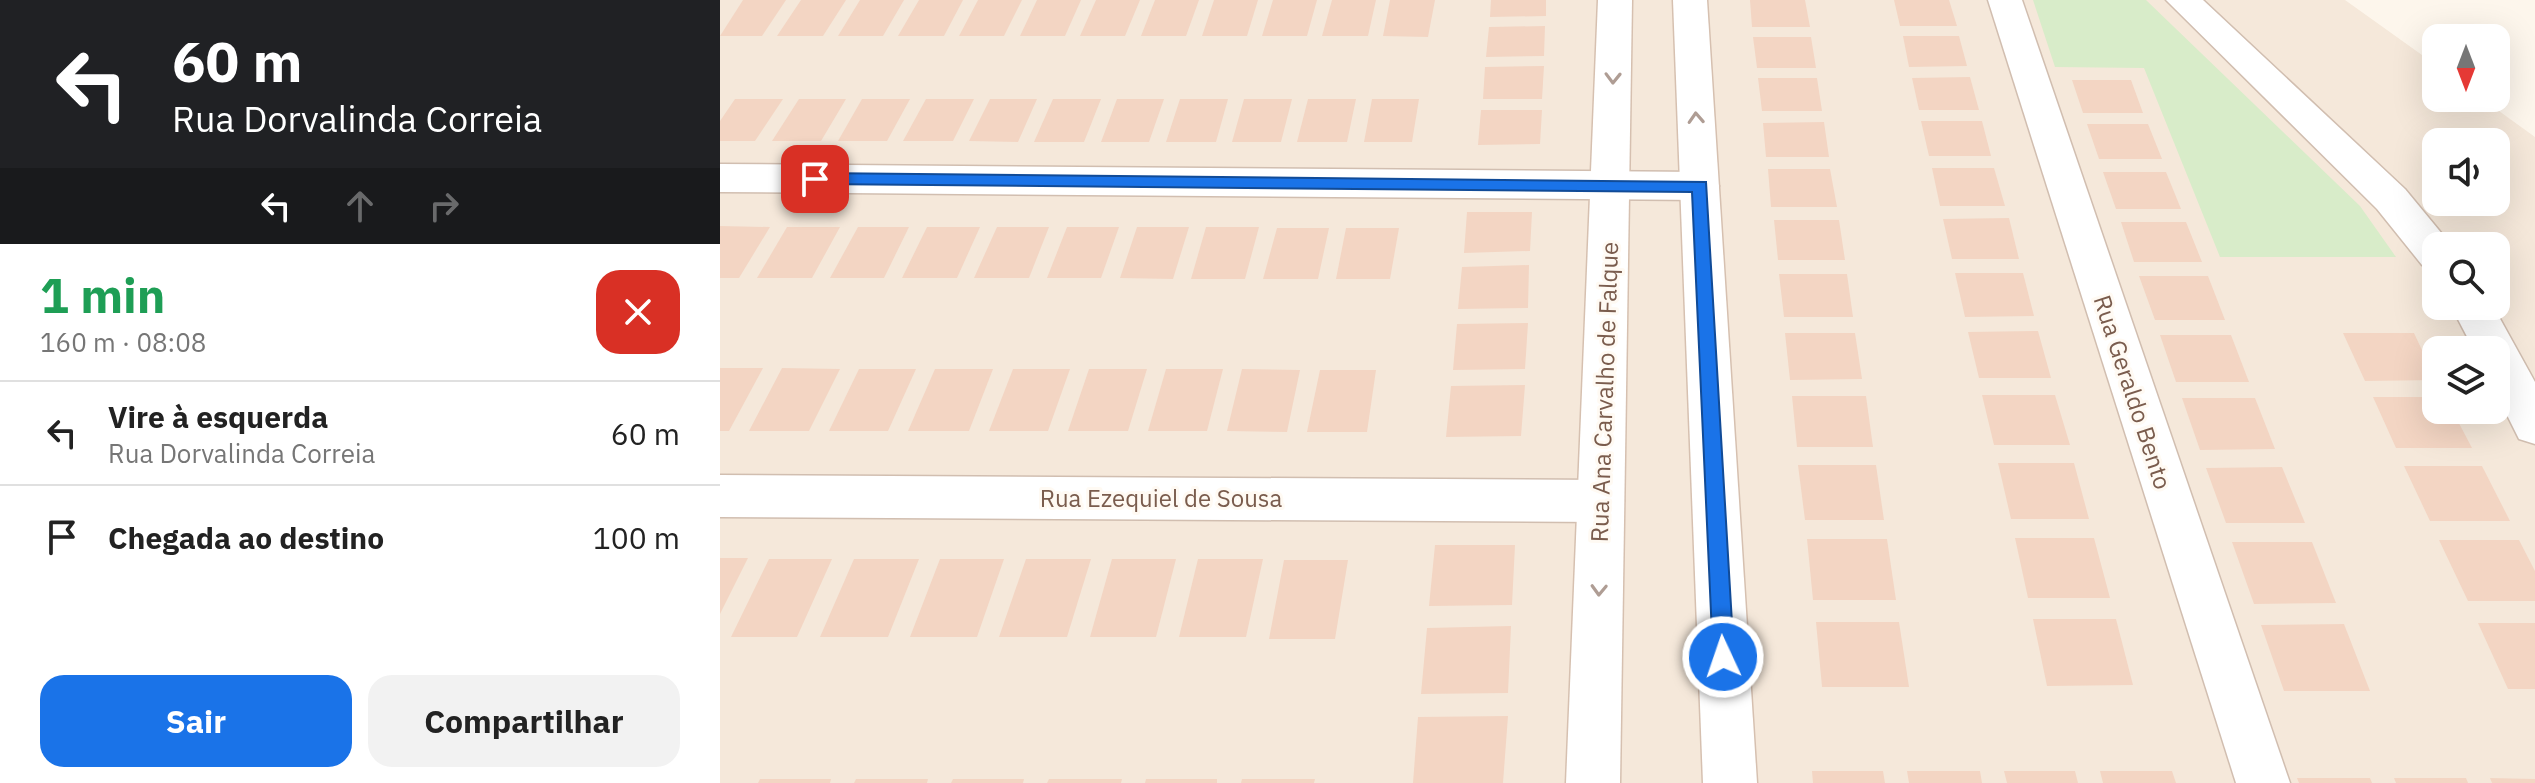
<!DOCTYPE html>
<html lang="pt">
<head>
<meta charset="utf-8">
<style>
	body { margin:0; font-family:"IBM Plex Sans",sans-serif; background:#f2f2f2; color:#222; height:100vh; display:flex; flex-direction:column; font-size:30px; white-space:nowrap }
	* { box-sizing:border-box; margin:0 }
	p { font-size:26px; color:#767676 }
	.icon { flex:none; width:44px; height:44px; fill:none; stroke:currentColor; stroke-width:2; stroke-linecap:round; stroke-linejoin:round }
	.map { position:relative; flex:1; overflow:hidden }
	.side { display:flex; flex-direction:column; background:#fff; width:720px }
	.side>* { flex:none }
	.guide { background:#202124; color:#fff; overflow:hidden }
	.needle { width:52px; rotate:180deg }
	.controls { position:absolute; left:1702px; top:24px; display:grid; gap:16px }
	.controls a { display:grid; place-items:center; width:88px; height:88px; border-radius:16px; background:#fff; box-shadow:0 8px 32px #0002; font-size:40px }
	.pin { position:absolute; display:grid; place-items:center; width:68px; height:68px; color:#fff; margin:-34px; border-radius:16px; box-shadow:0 4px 12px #0006 }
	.me { position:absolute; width:88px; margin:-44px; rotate:357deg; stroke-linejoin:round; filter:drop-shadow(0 0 6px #0008) }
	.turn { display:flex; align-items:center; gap:28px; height:168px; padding:0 40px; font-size:36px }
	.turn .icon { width:104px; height:104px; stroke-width:2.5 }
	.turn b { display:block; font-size:56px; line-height:68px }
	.lanes { display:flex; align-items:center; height:76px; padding:0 40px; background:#0003; justify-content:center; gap:40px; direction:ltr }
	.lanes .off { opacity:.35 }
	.round { display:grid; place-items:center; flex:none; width:84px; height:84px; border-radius:24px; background:#f2f2f2 }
	.head { display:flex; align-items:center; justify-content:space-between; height:136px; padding:0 40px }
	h1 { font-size:48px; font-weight:700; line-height:60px; color:#1e9e55 }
	.cta { display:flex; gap:16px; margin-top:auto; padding:16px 40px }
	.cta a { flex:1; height:92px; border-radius:24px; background:#1a73e8; color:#fff; font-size:32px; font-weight:700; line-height:92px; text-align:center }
	.cta a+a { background:#f2f2f2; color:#222 }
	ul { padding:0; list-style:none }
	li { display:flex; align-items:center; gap:24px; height:104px; padding:0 40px; border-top:2px solid #e0e0e0 }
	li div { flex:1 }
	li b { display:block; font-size:30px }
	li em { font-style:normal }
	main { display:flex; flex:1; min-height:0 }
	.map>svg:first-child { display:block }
</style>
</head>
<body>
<main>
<section class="side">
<div class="guide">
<div class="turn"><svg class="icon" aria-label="left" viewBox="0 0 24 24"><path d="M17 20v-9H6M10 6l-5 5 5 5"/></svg><div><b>60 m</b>Rua Dorvalinda Correia</div></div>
<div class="lanes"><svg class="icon" aria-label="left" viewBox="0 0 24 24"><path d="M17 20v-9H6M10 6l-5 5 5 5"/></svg><svg class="icon off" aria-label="ahead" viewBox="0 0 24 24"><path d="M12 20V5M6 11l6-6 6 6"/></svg><svg class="icon off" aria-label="right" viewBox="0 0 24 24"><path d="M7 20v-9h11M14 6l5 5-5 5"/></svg></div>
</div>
<div class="head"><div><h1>1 min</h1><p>160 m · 08:08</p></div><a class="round" style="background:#d93025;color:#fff"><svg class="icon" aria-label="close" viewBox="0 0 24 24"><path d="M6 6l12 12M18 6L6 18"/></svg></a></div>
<ul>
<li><svg class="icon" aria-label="left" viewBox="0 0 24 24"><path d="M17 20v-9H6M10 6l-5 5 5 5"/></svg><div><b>Vire à esquerda</b><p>Rua Dorvalinda Correia</p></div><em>60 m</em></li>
<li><svg class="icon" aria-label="arrive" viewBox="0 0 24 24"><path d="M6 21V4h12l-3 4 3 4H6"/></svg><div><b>Chegada ao destino</b></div><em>100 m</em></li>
</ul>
<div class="cta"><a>Sair</a><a>Compartilhar</a></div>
</section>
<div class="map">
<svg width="1815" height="783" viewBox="0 0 1815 783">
	<rect width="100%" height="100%" fill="#fdf6ec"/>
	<path fill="#f5e8da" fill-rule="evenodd" d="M 0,0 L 1625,0 L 1716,65 L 1716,98 L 1761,98 L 1815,137 L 1815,783 L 0,783 ZM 1716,142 L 1776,142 L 1776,202 L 1716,202 ZM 1716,246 L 1776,246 L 1776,306 L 1716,306 ZM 1716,350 L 1776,350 L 1776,410 L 1716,410 Z"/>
	<path fill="#d8ecc9" d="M 1313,0 L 1426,0 L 1640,206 L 1676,257 L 1500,257 L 1424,68 L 1335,67 Z"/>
	<g fill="#f3d5c3">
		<path d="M 23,0 L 66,0 L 42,36 L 0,36 Z"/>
		<path d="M 81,0 L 126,0 L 103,36 L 57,36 Z"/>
		<path d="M 140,0 L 184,0 L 163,36 L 118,36 Z"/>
		<path d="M 199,0 L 243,0 L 224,36 L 178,36 Z"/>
		<path d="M 258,0 L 302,0 L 284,36 L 239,36 Z"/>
		<path d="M 317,0 L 361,0 L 345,36 L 300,36 Z"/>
		<path d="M 376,0 L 420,0 L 405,36 L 360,36 Z"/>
		<path d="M 435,0 L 479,0 L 466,36 L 421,36 Z"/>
		<path d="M 494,0 L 538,0 L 527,36 L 482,36 Z"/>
		<path d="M 553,0 L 597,0 L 587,36 L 542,36 Z"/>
		<path d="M 612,0 L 656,0 L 648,36 L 602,36 Z"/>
		<path d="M 670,0 L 715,0 L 708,37 L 663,36 Z"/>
		<path d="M 771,0 L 826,0 L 826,16 L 770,17 Z"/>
		<path d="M 1030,0 L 1085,0 L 1090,27 L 1032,27 Z"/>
		<path d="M 1174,0 L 1229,0 L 1237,26 L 1180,26 Z"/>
		<path d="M 825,26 L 824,56 L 766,57 L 769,27 Z"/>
		<path d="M 1183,36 L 1239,36 L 1247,66 L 1189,67 Z"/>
		<path d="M 1033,37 L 1091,37 L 1096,68 L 1037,68 Z"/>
		<path d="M 824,66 L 822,99 L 763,99 L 765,67 Z"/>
		<path d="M 1250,77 L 1259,110 L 1199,110 L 1192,78 Z"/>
		<path d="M 1038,78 L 1097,78 L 1102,111 L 1042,111 Z"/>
		<path d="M 1352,80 L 1411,80 L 1423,113 L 1363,113 Z"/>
		<path d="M 15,99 L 63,99 L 35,141 L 0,141 L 0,121 Z"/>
		<path d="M 79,99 L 126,99 L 101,141 L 52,141 Z"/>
		<path d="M 142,99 L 190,99 L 167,141 L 118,141 Z"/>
		<path d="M 206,99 L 254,99 L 233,141 L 183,141 Z"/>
		<path d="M 270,99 L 317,99 L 298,142 L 249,141 Z"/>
		<path d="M 333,99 L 381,99 L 364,142 L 314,142 Z"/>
		<path d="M 397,99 L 444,99 L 429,142 L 381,142 Z"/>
		<path d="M 460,99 L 508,99 L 496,142 L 446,142 Z"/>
		<path d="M 524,99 L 572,99 L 561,142 L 512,142 Z"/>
		<path d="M 588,99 L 636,99 L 627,142 L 577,142 Z"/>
		<path d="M 652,99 L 699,99 L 692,142 L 644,142 Z"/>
		<path d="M 761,110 L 822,110 L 820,144 L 758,145 Z"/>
		<path d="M 1201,121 L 1262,121 L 1271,156 L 1209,156 Z"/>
		<path d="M 1104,122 L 1109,157 L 1046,157 L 1043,123 Z"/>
		<path d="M 1367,124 L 1428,124 L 1442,159 L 1379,159 Z"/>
		<path d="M 1212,168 L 1274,168 L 1285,206 L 1220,206 Z"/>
		<path d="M 1048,169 L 1110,169 L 1117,207 L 1051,207 Z"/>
		<path d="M 1383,172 L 1446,172 L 1461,209 L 1396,209 Z"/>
		<path d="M 747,212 L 812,212 L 810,251 L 744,253 Z"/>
		<path d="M 1289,218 L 1299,259 L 1232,259 L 1223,219 Z"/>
		<path d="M 1054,220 L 1119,220 L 1125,260 L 1058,260 Z"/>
		<path d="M 1401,222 L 1466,222 L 1482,262 L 1414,262 Z"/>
		<path d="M 0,226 L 50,227 L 19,278 L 0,278 Z"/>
		<path d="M 67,227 L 120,227 L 92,278 L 37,278 Z"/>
		<path d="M 138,227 L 189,227 L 164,278 L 110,278 Z"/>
		<path d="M 207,227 L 260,227 L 237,278 L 182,278 Z"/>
		<path d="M 277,227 L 329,227 L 309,278 L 254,278 Z"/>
		<path d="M 347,227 L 399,227 L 381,278 L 327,278 Z"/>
		<path d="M 417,227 L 469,227 L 453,279 L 400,278 Z"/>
		<path d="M 486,227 L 539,227 L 525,279 L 471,279 Z"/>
		<path d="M 557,228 L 609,228 L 598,279 L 543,279 Z"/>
		<path d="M 626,228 L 679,228 L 670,279 L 616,279 Z"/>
		<path d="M 809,265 L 808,308 L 738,309 L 742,267 Z"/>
		<path d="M 1235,273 L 1303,273 L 1314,316 L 1245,317 Z"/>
		<path d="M 1059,274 L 1127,274 L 1133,317 L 1064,317 Z"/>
		<path d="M 1419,276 L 1488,276 L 1505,320 L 1435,320 Z"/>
		<path d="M 808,323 L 805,369 L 733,370 L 737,324 Z"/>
		<path d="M 1318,331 L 1331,378 L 1259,378 L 1248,332 Z"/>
		<path d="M 1065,333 L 1135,333 L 1142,379 L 1070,380 Z"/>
		<path d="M 1623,333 L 1694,333 L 1716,380 L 1645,381 Z"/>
		<path d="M 1440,335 L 1511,335 L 1529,382 L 1456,382 Z"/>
		<path d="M 0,368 L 43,368 L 9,431 L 0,431 Z"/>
		<path d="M 62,368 L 120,369 L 89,431 L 29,431 Z"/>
		<path d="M 139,369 L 196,369 L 168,431 L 109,431 Z"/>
		<path d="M 215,369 L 273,369 L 249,431 L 188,431 Z"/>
		<path d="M 293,369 L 350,369 L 328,431 L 269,431 Z"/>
		<path d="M 369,369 L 427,369 L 408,431 L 348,431 Z"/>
		<path d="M 446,369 L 503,369 L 487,431 L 428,431 Z"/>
		<path d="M 522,369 L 580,370 L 567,432 L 507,431 Z"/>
		<path d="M 600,370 L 656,370 L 647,432 L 587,432 Z"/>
		<path d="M 805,385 L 801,436 L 726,437 L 731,386 Z"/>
		<path d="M 1262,395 L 1335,395 L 1350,445 L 1274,445 Z"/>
		<path d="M 1072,396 L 1146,396 L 1153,447 L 1077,447 Z"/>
		<path d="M 1653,397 L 1716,397 L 1716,410 L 1732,410 L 1752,448 L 1676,448 Z"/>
		<path d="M 1462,398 L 1535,398 L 1555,449 L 1480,450 Z"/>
		<path d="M 1278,463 L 1354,463 L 1369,519 L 1291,519 Z"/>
		<path d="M 1078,465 L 1156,465 L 1164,520 L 1085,520 Z"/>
		<path d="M 1684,466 L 1762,466 L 1790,521 L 1710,521 Z"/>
		<path d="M 1562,467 L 1585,523 L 1506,523 L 1486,468 Z"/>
		<path d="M 1295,538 L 1374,538 L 1390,598 L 1308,598 Z"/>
		<path d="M 1087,539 L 1167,539 L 1176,600 L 1093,600 Z"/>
		<path d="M 1719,540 L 1799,540 L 1815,571 L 1815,601 L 1748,601 Z"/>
		<path d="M 1512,542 L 1592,542 L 1616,603 L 1534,604 Z"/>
		<path d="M 715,545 L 795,545 L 792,605 L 709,606 Z"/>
		<path d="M 0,558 L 28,558 L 0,614 Z"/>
		<path d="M 49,559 L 112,559 L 77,637 L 11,637 Z"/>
		<path d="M 134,559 L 199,559 L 168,637 L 100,637 Z"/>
		<path d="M 220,559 L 284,559 L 257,637 L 190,637 Z"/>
		<path d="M 306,559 L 371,559 L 347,637 L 279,637 Z"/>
		<path d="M 392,559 L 456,559 L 436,637 L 370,637 Z"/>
		<path d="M 478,559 L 543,559 L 526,637 L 459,637 Z"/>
		<path d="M 564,560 L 628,560 L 615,639 L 549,639 Z"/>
		<path d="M 1313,619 L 1396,619 L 1413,685 L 1327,686 Z"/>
		<path d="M 1096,622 L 1179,622 L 1189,687 L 1102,687 Z"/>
		<path d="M 1758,623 L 1815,623 L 1815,689 L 1788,689 Z"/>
		<path d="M 1624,624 L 1650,691 L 1564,691 L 1541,625 Z"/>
		<path d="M 791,626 L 788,693 L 701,694 L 707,628 Z"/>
		<path d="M 788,716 L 783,783 L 693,783 L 698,717 Z"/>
		<path d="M 1092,771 L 1163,771 L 1165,783 L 1093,783 Z"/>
		<path d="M 1187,771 L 1260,771 L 1262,783 L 1189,783 Z"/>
		<path d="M 1284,771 L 1355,771 L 1358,783 L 1287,783 Z"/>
		<path d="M 1380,771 L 1452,771 L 1456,783 L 1383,783 Z"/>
		<path d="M 1577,778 L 1650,778 L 1652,783 L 1579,783 Z"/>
		<path d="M 1674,778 L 1746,778 L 1748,783 L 1676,783 Z"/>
		<path d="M 1770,778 L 1815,779 L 1815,783 L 1772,783 Z"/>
		<path d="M 40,779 L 111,779 L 110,783 L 38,783 Z"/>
		<path d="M 136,779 L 208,779 L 207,783 L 134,783 Z"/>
		<path d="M 233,779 L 304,779 L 303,783 L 231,783 Z"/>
		<path d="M 329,779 L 402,779 L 401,783 L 327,783 Z"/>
		<path d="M 426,779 L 497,779 L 497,783 L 425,783 Z"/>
		<path d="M 522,779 L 595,779 L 594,783 L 521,783 Z"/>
	</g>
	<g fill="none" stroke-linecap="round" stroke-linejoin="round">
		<g stroke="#d1beb0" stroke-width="3">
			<g id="street">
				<path d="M 1268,0 L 1302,0 L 1570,783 L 1516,783 Z"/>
				<path d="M 1446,0 L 1483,0 L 1685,189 L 1732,246 L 1716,246 L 1716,270 L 1702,265 L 1657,209 Z"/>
				<path d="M 0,164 L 980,172 L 994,176 L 999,186 L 994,196 L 980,200 L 0,192 Z"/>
				<path d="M 1731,306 L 1773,306 L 1815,382 L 1815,444 L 1799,439 L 1776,393 L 1776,350 L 1754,350 Z"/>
				<path d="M 0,475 L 881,480 L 898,486 L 904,501 L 898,516 L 881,522 L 0,517 Z"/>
			</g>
		</g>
		<g stroke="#d6c0b0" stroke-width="3">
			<g id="secondary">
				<path d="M 878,0 L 912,0 L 900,783 L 846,783 Z"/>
				<path d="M 953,0 L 987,0 L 1037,783 L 983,783 Z"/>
			</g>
		</g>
		<use href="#street" fill="#fff" fill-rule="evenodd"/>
		<use href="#secondary" fill="#fff" fill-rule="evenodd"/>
	</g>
	<defs><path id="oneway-chevron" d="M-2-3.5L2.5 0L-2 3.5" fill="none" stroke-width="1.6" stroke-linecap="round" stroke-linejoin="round" transform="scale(2)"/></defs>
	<g stroke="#af9d94">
		<use href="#oneway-chevron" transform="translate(893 78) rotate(91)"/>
		<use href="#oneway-chevron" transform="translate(976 118) rotate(-93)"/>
		<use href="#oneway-chevron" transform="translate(879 590) rotate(92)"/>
	</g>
	<path fill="#1a73e8" stroke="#114b97" stroke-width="2" d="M 95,173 L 986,182 L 1014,657 L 1011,665 L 1003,668 L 996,665 L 993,657 L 972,192 L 95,184 L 88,179 Z"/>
	<g text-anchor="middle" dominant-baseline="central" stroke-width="6" stroke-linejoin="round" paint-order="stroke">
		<g font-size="24" fill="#7a5c4d" stroke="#fffaf3">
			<text transform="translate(884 392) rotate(-88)">Rua Ana Carvalho de Falque</text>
			<text transform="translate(1413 392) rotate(72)">Rua Geraldo Bento</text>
			<text x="441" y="498">Rua Ezequiel de Sousa</text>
		</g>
	</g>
</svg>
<div class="controls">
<a><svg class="needle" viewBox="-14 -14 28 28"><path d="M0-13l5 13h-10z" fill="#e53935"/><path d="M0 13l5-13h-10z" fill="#767676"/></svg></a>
<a><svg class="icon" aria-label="sound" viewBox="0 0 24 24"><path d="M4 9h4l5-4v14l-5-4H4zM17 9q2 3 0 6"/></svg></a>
<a><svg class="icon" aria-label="search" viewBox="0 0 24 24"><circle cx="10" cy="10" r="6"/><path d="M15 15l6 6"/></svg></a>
<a><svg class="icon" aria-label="layers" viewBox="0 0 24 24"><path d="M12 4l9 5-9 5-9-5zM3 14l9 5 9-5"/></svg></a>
</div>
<div class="pin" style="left:95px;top:179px;background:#d93025"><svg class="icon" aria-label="arrive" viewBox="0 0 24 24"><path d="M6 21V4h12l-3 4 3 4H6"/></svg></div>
<svg class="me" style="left:1003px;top:657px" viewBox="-20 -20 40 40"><circle r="17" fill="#1a73e8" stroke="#fff" stroke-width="3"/><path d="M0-11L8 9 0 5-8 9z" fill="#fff"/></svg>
</div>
</main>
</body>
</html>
